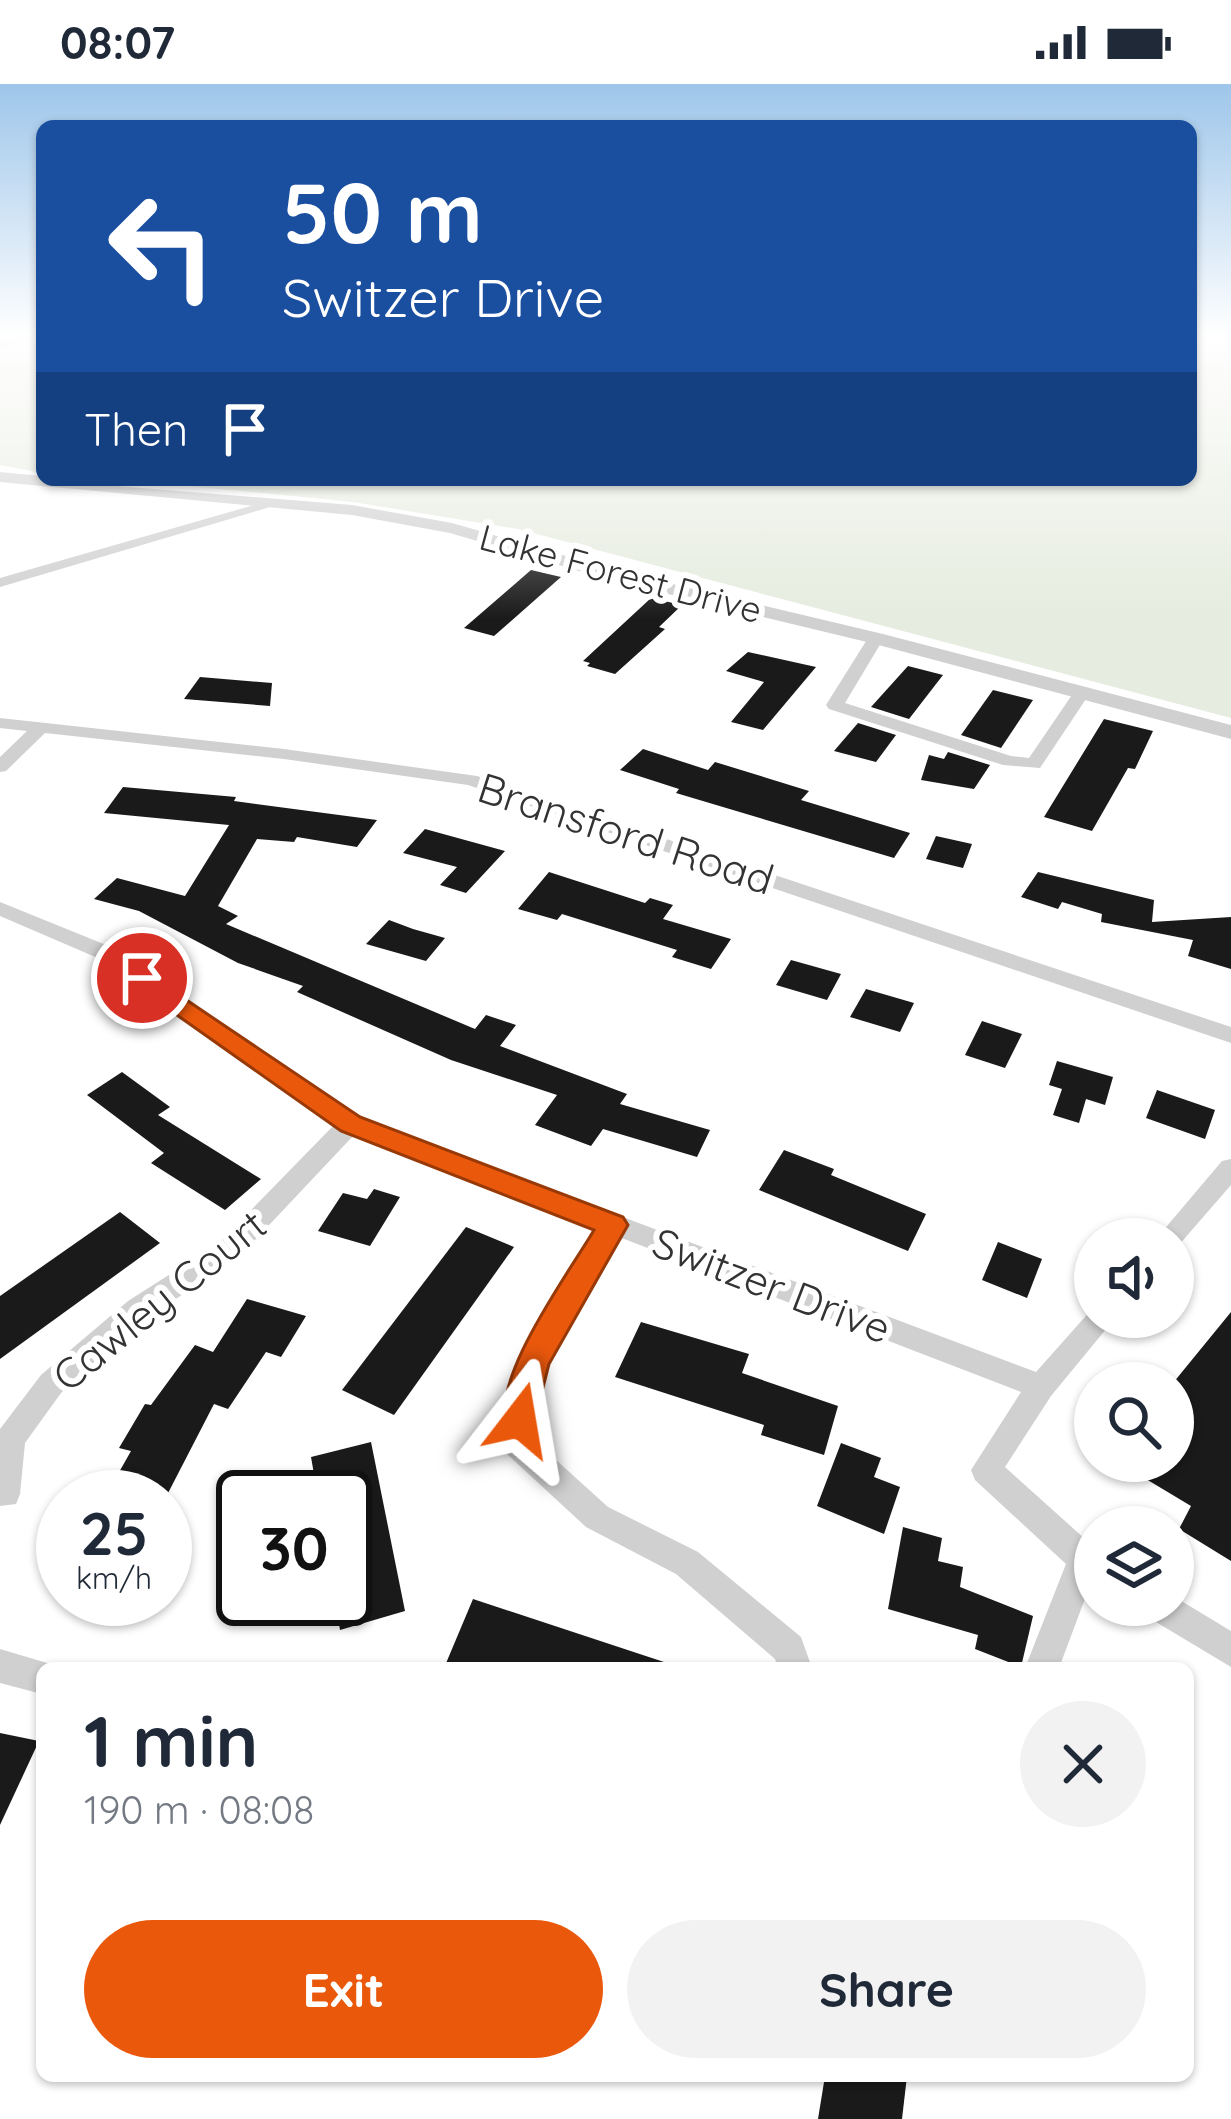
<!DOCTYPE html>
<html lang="en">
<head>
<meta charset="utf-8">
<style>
	body { margin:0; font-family:Quicksand,sans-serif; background:#f2f2f3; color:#1f2937; height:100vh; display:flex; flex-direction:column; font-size:45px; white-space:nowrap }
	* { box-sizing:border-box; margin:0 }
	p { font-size:39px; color:#747a83 }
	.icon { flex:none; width:66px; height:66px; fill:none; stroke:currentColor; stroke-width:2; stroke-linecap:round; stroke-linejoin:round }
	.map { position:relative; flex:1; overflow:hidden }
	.drawer { position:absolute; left:36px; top:1578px; width:1158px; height:420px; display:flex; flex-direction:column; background:#fff; border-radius:18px; box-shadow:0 3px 9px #0004 }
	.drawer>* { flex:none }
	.guide { position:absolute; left:36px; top:36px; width:1161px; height:366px; border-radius:18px; box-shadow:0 3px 9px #0004; background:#1a4fa0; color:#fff; overflow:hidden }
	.buttons { position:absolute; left:1074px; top:1134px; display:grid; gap:24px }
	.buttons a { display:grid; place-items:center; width:120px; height:120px; border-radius:50%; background:#fff; box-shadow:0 3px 9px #0004; font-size:60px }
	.speed { position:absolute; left:36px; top:1386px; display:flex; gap:24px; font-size:60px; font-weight:700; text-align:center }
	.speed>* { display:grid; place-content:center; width:156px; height:156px; border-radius:50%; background:#fff; box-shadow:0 3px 9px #0004; line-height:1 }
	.speed small { font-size:30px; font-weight:400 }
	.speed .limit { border:6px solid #111; border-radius:18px; background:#fff; color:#111 }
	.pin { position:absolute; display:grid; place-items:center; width:102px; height:102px; color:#fff; margin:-51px; border:6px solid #fff; border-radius:50%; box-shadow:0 3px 12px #0007 }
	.me { position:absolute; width:132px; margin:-66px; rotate:14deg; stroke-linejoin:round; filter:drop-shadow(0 0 9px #0008) }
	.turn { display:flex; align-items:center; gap:42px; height:252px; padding:0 48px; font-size:54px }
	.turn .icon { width:156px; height:156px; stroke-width:2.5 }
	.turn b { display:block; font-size:84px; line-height:102px }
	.then { display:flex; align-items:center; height:114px; padding:0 48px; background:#0003; gap:24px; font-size:45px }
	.round { display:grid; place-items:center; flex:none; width:126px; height:126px; border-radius:63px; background:#f2f2f3 }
	.head { display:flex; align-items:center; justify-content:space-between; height:204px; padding:0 48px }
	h1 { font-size:72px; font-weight:700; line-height:90px }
	.cta { display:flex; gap:24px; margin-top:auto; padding:24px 48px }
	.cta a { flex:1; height:138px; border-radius:72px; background:#ea580c; color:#fff; font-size:48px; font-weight:700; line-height:138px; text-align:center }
	.cta a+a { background:#f2f2f3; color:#1f2937 }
	.status { display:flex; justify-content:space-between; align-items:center; height:84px; padding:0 60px; background:#fff; direction:ltr }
	.status svg { height:33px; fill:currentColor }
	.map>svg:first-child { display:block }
</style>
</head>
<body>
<div class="status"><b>08:07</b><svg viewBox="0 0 49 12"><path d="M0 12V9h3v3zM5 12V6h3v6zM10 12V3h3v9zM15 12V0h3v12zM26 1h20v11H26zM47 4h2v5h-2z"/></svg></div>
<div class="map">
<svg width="1231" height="2035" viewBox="0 0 1231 2035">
	<rect width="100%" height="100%" fill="#fff"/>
	<g fill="#e6ecdf">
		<path d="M 1191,250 L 1231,250 L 1231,634 L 518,445 L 353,418 L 128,396 L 1191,396 Z"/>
		<path d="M 42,254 L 42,389 L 0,381 L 0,265 Z"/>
	</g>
	<g fill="#1a1a1a">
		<path d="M 531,486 L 561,493 L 494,552 L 464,544 Z"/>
		<path d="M 651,514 L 682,521 L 659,543 L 665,545 L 615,590 L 587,582 L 590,579 L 583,577 Z"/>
		<path d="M 748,568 L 816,583 L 763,646 L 731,638 L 764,598 L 726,587 Z"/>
		<path d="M 908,582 L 943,591 L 909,635 L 871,623 Z"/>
		<path d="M 200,593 L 272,599 L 270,622 L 184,615 Z"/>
		<path d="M 993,606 L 1033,616 L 1001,664 L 961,651 Z"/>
		<path d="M 1104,635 L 1153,647 L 1135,685 L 1128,684 L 1092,747 L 1044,733 Z"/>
		<path d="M 858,639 L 896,651 L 876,678 L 834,667 Z"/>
		<path d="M 643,665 L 708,686 L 715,678 L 809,707 L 801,716 L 910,749 L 894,774 L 676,709 L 679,705 L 620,686 Z"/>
		<path d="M 948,668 L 990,681 L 974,705 L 921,696 L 929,671 L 944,675 Z"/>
		<path d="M 123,703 L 236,713 L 234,717 L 377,736 L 357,763 L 297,753 L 294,758 L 257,755 L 218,822 L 238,832 L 226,840 L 475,945 L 486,931 L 516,941 L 500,962 L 627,1010 L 620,1020 L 710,1046 L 697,1073 L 603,1045 L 591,1062 L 535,1041 L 557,1011 L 451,976 L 297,908 L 303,902 L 238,879 L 139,827 L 94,815 L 117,794 L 185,812 L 229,741 L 104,729 Z"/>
		<path d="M 425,745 L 505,767 L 466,809 L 440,801 L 457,783 L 403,769 Z"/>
		<path d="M 936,752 L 972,760 L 963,784 L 926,775 Z"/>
		<path d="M 549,788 L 645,819 L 650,814 L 673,821 L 663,835 L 731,855 L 711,885 L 672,873 L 677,866 L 562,830 L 557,836 L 518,825 Z"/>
		<path d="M 1038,788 L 1154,816 L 1152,838 L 1231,833 L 1231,885 L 1188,872 L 1193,856 L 1101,838 L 1102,830 L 1062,818 L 1058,825 L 1021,813 Z"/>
		<path d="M 389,836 L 413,845 L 445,854 L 426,877 L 366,860 Z"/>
		<path d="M 791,876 L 841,890 L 827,916 L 776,901 Z"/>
		<path d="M 866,905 L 914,919 L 900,948 L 850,933 Z"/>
		<path d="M 982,937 L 1022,950 L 1005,984 L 965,971 Z"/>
		<path d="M 1057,977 L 1113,993 L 1105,1021 L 1086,1015 L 1079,1039 L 1053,1031 L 1062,1005 L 1049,1001 Z"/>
		<path d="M 122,988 L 170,1023 L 158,1031 L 261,1095 L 225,1126 L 151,1079 L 164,1069 L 87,1011 Z"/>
		<path d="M 1157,1006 L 1215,1026 L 1205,1055 L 1146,1034 Z"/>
		<path d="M 784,1066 L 834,1085 L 831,1091 L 926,1130 L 908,1167 L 759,1106 Z"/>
		<path d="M 374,1105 L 400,1113 L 370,1162 L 318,1147 L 343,1109 L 367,1115 Z"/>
		<path d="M 120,1128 L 160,1159 L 0,1275 L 0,1212 Z"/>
		<path d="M 466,1143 L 514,1163 L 394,1331 L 342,1306 Z"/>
		<path d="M 998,1158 L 1042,1175 L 1027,1214 L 982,1196 Z"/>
		<path d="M 247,1215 L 306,1232 L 281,1273 L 266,1268 L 228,1325 L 214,1320 L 166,1413 L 105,1413 L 131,1367 L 119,1364 L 145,1320 L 151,1321 L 195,1261 L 213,1268 Z"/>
		<path d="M 1231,1228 L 1231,1477 L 1179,1445 L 1191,1422 L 1116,1377 L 1173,1377 L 1173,1299 Z"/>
		<path d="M 641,1238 L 749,1270 L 742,1289 L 838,1322 L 824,1371 L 761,1351 L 764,1341 L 615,1293 Z"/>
		<path d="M 371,1358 L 405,1527 L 340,1546 L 335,1515 L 345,1515 L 345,1413 L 318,1413 L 311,1373 Z"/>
		<path d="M 841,1359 L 881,1374 L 874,1393 L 900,1403 L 884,1450 L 817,1422 Z"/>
		<path d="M 903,1443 L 942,1454 L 938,1477 L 963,1483 L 960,1503 L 1033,1532 L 1021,1583 L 975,1565 L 978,1551 L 888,1525 Z"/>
		<path d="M 473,1515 L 667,1579 L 666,1584 L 444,1584 Z"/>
		<path d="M 0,1649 L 39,1657 L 0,1741 Z"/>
		<path d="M 825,1992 L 907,1992 L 902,2035 L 818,2035 Z"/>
	</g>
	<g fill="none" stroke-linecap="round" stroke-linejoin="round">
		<g fill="#d0d0d0" fill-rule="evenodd">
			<path d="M 275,415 L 287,418 L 0,503 L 0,494 Z"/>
			<path d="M 876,549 L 884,554 L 845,619 L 1011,672 L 1029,674 L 1076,605 L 1090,609 L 1040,684 L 1003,681 L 829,625 L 826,621 L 868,554 Z"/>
			<path d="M 0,634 L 284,665 L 477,692 L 1231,943 L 1231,959 L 468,701 L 284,675 L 45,649 L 6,687 L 0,688 L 0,673 L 27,647 L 0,644 Z"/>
			<path d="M 0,818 L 116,865 L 359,1034 L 1036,1288 L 1092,1225 L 1095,1233 L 1116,1233 L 1051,1312 L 1005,1383 L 1095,1464 L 1095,1488 L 1059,1584 L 1025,1584 L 1066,1480 L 975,1396 L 971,1386 L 1021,1308 L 619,1153 L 548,1280 L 536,1312 L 534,1356 L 608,1423 L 698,1468 L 801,1553 L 812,1584 L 778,1584 L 775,1575 L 676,1490 L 586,1443 L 508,1371 C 482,1312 567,1196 597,1145 L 354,1051 L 237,1175 L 148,1233 L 61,1309 L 25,1359 L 20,1410 L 16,1420 L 0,1422 L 0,1345 L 41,1291 L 128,1217 L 219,1159 L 334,1041 L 100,875 L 0,832 Z"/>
			<path d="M 1231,1075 L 1231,1101 L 1178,1162 L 1173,1164 L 1173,1155 L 1156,1155 L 1222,1077 Z"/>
			<path d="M 1173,1512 L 1231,1547 L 1231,1583 L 1146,1532 L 1142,1521 L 1173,1521 Z"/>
			<path d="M 0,1565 L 54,1581 L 55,1584 L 42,1584 L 42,1610 L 0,1599 Z"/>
		</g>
		<g fill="#d0d0d0" fill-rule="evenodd">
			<path d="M 21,250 L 40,250 L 0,266 L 0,257 Z"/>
			<path d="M 0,388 L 42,392 L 42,396 L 352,421 L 452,439 L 618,487 L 883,550 L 1231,641 L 1231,655 L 871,559 L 606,495 L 450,449 L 352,431 L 0,398 Z"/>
		</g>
	</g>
	<linearGradient id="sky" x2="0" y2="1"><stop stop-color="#9ec6ea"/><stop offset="0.47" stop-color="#fff"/><stop offset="1" stop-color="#fff" stop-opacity="0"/></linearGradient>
	<rect width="1231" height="535" fill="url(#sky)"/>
	<path fill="#ea580c" stroke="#983908" stroke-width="3" d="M 142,886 L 360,1033 L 623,1133 L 628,1141 L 549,1280 L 532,1347 L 520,1351 L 508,1347 C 486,1300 569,1189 594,1146 L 341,1047 L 133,900 L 129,894 L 133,888 Z"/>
	<g text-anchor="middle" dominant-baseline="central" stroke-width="12" stroke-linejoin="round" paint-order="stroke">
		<g font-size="36" fill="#333" stroke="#fff">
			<text transform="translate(621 489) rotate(15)">Lake Forest Drive</text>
		</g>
		<g font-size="42" fill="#333" stroke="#fff">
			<text transform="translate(626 749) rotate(18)">Bransford Road</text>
			<text transform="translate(772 1201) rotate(21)">Switzer Drive</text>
			<text transform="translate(159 1216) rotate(-39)">Cawley Court</text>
		</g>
	</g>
</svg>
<div class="buttons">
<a><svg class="icon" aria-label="sound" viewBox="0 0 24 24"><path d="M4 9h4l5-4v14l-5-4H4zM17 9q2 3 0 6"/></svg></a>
<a><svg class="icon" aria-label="search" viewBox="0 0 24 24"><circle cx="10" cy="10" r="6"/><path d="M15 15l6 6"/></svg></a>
<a><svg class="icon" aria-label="layers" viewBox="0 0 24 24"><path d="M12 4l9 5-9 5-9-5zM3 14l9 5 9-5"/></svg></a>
</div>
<div class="speed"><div>25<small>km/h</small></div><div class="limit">30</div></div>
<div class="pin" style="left:142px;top:894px;background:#d93025"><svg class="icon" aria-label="arrive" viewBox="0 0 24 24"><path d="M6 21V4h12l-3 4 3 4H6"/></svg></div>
<svg class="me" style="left:520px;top:1336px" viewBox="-20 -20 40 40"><path d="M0-17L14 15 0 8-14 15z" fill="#ea580c" stroke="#fff" stroke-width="4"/></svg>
<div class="guide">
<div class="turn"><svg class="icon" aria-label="left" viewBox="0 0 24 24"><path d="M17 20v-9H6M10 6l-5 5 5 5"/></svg><div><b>50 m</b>Switzer Drive</div></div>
<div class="then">Then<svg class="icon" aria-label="arrive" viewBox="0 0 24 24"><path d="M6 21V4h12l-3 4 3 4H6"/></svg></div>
</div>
<section class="drawer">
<div class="head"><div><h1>1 min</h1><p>190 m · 08:08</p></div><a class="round"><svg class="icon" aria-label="close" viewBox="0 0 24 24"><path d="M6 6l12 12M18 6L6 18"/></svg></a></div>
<div class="cta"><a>Exit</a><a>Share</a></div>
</section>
</div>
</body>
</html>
